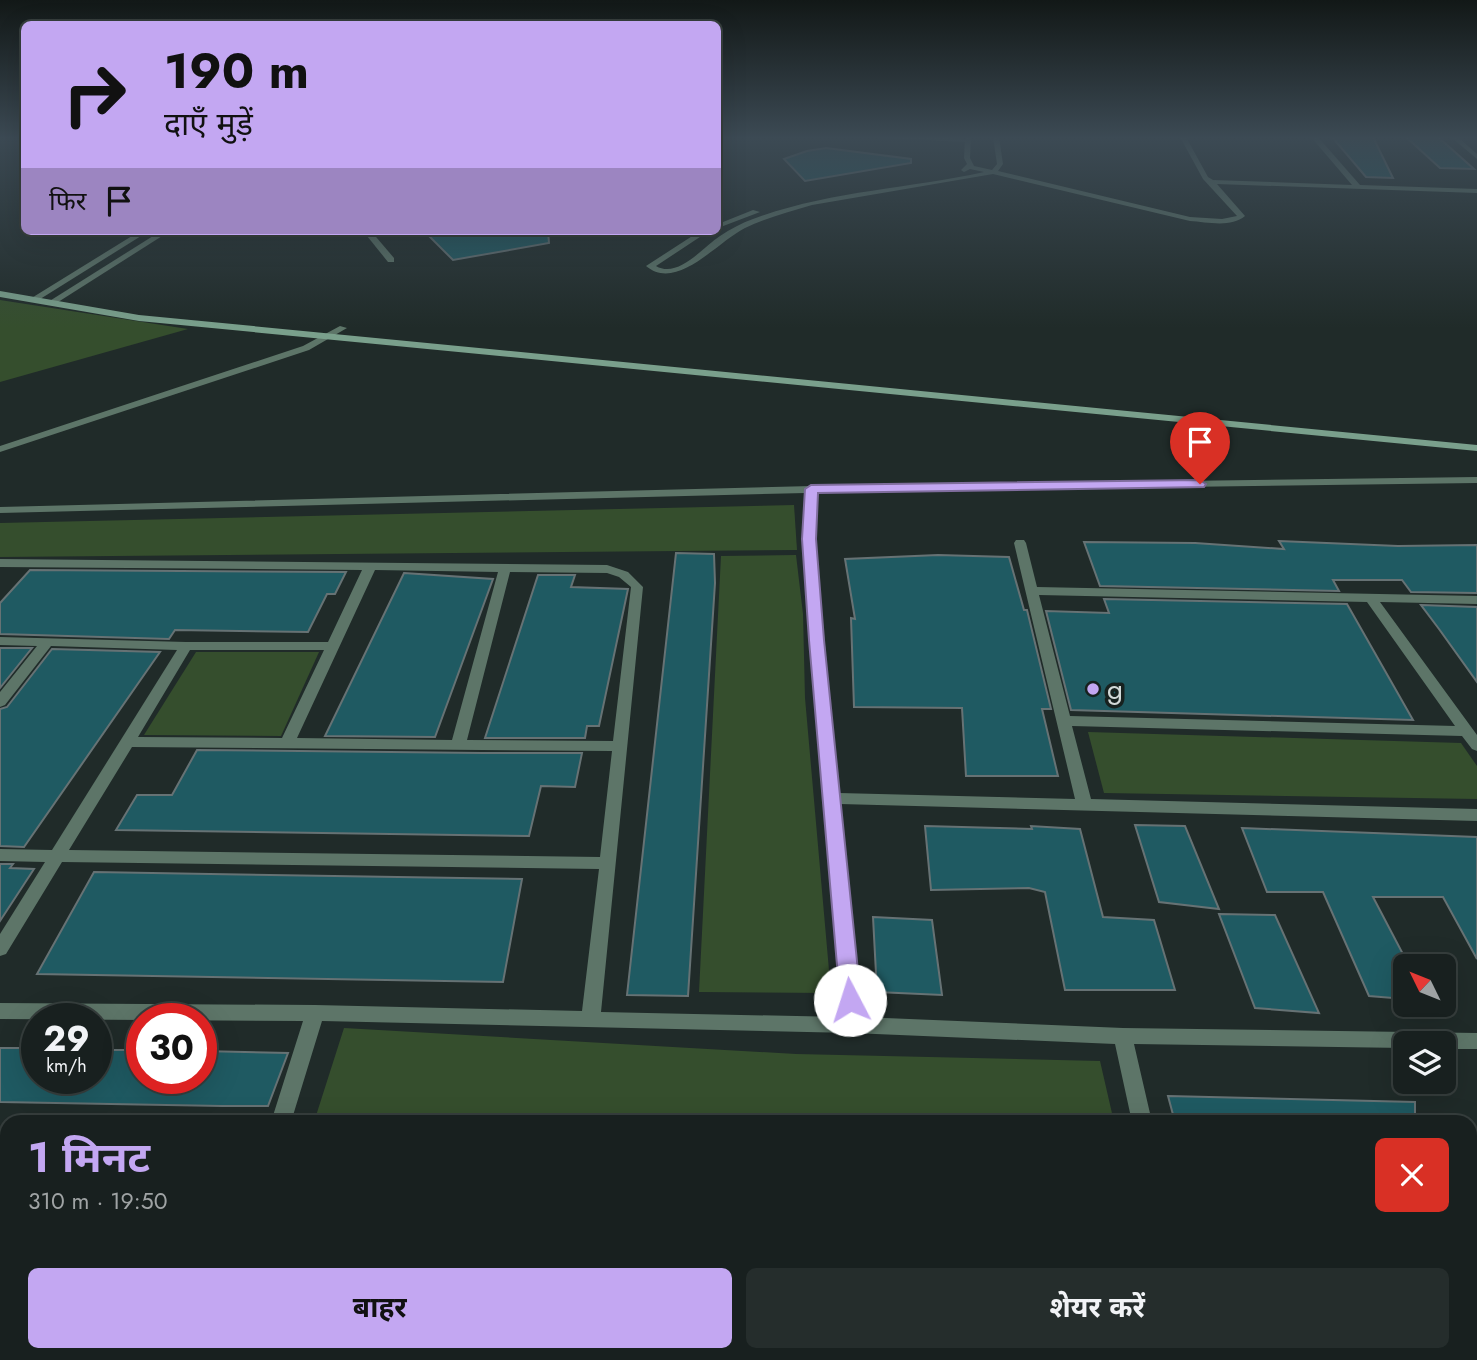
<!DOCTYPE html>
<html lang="hi">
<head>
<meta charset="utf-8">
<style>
	body { margin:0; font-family:Jost,"Noto Sans Devanagari",sans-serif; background:#252d2c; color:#f1f3f6; height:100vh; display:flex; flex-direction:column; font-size:26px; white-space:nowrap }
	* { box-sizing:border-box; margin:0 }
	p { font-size:23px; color:#9fa3a4 }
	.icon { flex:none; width:38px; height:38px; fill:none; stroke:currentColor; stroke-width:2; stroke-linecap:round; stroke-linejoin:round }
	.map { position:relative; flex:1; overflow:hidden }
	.drawer { position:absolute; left:0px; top:1115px; width:1477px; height:247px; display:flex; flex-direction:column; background:#18201f; border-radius:21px 21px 0 0; box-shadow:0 7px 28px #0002,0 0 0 2px #363e3d }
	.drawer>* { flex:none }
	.top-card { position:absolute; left:21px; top:21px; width:700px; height:214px; border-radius:10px; box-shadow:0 7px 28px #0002,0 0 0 2px #363e3d; background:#c3a7f2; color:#111; overflow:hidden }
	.needle { width:46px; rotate:313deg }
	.tools { position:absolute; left:1393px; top:954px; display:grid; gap:14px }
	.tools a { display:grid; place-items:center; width:63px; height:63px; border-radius:10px; background:#18201f; box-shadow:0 7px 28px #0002,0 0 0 2px #363e3d; font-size:35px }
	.speed { position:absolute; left:21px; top:1003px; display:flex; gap:14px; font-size:35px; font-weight:700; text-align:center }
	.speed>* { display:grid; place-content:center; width:91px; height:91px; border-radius:50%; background:#18201f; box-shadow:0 7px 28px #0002,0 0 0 2px #363e3d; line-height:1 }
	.speed small { font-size:18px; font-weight:400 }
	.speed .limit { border:10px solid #d22; background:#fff; color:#111 }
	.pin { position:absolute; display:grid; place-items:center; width:60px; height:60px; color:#fff; margin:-72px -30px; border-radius:50% 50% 50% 0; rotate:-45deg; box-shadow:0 0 7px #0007 }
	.pin .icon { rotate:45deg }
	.me { position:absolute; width:77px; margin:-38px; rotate:355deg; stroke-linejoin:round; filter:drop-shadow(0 0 5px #0008) }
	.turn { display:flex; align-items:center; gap:24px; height:147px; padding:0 28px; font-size:32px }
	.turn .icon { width:91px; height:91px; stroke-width:2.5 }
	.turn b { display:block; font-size:49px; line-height:60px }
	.then { display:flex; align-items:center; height:66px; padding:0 28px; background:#0003; gap:14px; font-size:26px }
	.round { display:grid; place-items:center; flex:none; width:74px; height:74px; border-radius:10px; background:#252d2c }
	.head { display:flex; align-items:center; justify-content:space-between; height:119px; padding:0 28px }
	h1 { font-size:42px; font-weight:700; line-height:52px; color:#c3a7f2 }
	.action { display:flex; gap:14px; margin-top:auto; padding:14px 28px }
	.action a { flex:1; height:80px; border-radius:10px; background:#c3a7f2; color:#111; font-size:28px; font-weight:700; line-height:80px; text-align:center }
	.action a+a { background:#252d2c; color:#f1f3f6 }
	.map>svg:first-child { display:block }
</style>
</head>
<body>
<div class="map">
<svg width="1477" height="1360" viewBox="0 0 1477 1360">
	<rect width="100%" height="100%" fill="#202b29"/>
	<g fill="#354e2d">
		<path d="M 0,300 L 188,329 L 0,382 Z"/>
		<path d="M 794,505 L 797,550 L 0,557 L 0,523 Z"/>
		<path d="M 796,555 L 803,614 L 805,698 L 831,993 L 699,992 L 721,556 Z"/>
		<path d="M 196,652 L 319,652 L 281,736 L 144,735 Z"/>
		<path d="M 1088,732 L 1461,743 L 1477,766 L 1477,799 L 1104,793 Z"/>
		<path d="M 344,1028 L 796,1054 L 1100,1061 L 1114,1122 L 314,1122 Z"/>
		<path d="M 238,1354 L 1167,1354 L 1168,1360 L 236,1360 Z"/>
	</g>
	<g fill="#1f5a62" stroke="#667274" stroke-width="2">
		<path d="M 1332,137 L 1373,137 L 1393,178 L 1366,177 Z"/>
		<path d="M 1406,137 L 1438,137 L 1474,169 L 1440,168 Z"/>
		<path d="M 826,148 L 911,159 L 911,163 L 805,181 L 784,159 L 807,151 Z"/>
		<path d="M 424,231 L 548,231 L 549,243 L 453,260 Z"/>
		<path d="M 1279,541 L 1398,546 L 1477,545 L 1477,593 L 1411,592 L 1402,580 L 1333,580 L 1339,591 L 1100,586 L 1084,542 L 1195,543 L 1284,549 Z"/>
		<path d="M 676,553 L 714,554 L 715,583 L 688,996 L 627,995 Z"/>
		<path d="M 938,555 L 1009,557 L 1024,610 L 1027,610 L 1051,709 L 1042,709 L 1058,776 L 966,776 L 962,708 L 854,707 L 851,618 L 855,619 L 845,559 Z"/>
		<path d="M 30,570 L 346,572 L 335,594 L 327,594 L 308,632 L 175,630 L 169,639 L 0,634 L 0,603 Z"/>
		<path d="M 404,573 L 493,579 L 435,737 L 325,736 Z"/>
		<path d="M 538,575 L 575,575 L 571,587 L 628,589 L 599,726 L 587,726 L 585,738 L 485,738 Z"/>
		<path d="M 1104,599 L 1347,604 L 1413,720 L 1071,710 L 1046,611 L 1109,613 Z"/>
		<path d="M 1421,605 L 1477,607 L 1477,682 L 1439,629 Z"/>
		<path d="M 0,648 L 32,648 L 0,688 Z"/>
		<path d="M 52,649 L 160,652 L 24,847 L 0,846 L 0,709 L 7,707 Z"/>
		<path d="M 197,750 L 481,753 L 582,753 L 575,787 L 541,786 L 529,836 L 116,830 L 137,795 L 172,795 Z"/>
		<path d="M 1135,825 L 1185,826 L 1219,909 L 1159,902 Z"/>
		<path d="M 925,826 L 1032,829 L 1031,826 L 1080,829 L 1103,917 L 1154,920 L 1175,990 L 1065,990 L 1045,892 L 1029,888 L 931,890 Z"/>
		<path d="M 1242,828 L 1477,837 L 1477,959 L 1443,897 L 1373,897 L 1405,958 L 1405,999 L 1369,996 L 1323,892 L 1267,892 Z"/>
		<path d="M 0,864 L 13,864 L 10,868 L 34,869 L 0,921 Z"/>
		<path d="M 94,872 L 210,874 L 522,879 L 503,982 L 37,974 Z"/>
		<path d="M 1219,914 L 1275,915 L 1319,1013 L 1255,1008 Z"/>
		<path d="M 873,917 L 932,920 L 942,995 L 877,992 Z"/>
		<path d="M 0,1048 L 37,1048 L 37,1078 L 96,1078 L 96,1050 L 142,1050 L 142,1078 L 201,1078 L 201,1051 L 288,1053 L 268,1106 L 222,1106 L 0,1102 Z"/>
		<path d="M 1168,1096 L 1415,1102 L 1415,1122 L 1175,1122 Z"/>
	</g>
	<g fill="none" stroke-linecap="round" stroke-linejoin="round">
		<g fill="#5d7568" fill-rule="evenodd">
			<path d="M 857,137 L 940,137 L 971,140 L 968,142 Z"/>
			<path d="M 363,231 L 371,231 L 394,258 L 394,262 L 388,262 Z"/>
		</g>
		<g fill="#5d7568" fill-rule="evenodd">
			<path d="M 965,137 L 971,137 L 970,158 L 974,166 L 992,170 L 997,164 L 993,137 L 999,137 L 1003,164 L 998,171 L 1190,217 L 1222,219 L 1237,216 L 1203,179 L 1180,137 L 1186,137 L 1208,177 L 1213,180 L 1352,185 L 1311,137 L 1318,137 L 1360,185 L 1477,189 L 1477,193 L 1217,184 L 1245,216 C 1231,228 1207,222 1190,221 L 993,174 L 812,205 C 789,212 766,218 745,228 C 717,242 677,292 646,266 L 700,231 L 709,231 L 656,266 C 678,279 703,247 720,236 C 730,229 742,223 753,219 C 828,191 907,189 984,172 L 970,169 L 964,172 L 961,170 L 967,164 L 964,158 Z"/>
			<path d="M 1451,137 L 1458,137 L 1477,154 L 1477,159 Z"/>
			<path d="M 753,210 L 760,212 L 718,228 L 718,224 Z"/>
			<path d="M 140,231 L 149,231 L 37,301 L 30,299 Z"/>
			<path d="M 161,231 L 170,231 L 55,304 L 48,302 Z"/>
			<path d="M 340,326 L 347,328 L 309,350 L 0,452 L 0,446 L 303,346 Z"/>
			<path d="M 1477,477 L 1477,483 L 817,492 L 815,539 L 839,793 L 1075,799 L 1014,543 L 1016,540 L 1024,540 L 1026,543 L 1037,587 L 1477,596 L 1477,604 L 1380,602 L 1477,735 L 1477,751 L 1472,749 L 1462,736 L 1072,726 L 1091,799 L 1477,809 L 1477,821 L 840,804 L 861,1017 L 1123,1028 L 1477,1033 L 1477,1049 L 1444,1049 L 1444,1043 L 1405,1043 L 1405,1048 L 1134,1044 L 1152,1122 L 1132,1122 L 1115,1044 L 852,1033 L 322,1021 L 291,1122 L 271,1122 L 303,1021 L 0,1019 L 0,1003 L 315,1005 L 582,1011 L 599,869 L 62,862 L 6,954 L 0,956 L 0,934 L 45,862 L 0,861 L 0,849 L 52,850 L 177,650 L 51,646 L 5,705 L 0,707 L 0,692 L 37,646 L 0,645 L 0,637 L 186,642 L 328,642 L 362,570 L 0,567 L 0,559 L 607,565 L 628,572 L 643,587 L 601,1012 L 842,1017 L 803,539 L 806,493 L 0,513 L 0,507 L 812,486 ZM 375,570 L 498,572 L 452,740 L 297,738 ZM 510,572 L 607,573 L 619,577 L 631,587 L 613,741 L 467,740 ZM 1039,595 L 1367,602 L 1455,726 L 1070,716 ZM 190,650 L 324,650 L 282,738 L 138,737 ZM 132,747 L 612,751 L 600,857 L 69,850 Z"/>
			<rect x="0" y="1225" width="7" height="22"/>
			<path d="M 196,1354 L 220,1354 L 219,1360 L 195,1360 Z"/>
			<path d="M 1179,1354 L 1203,1354 L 1205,1360 L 1181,1360 Z"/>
		</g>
		<path fill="#7aa08c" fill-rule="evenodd" d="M 0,291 L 139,315 L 1477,445 L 1477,451 L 139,321 L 0,297 Z"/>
	</g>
	<linearGradient id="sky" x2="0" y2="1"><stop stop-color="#121817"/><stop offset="0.42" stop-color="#3c4a54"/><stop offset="1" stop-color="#3c4a54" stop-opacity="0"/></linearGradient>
	<rect width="1477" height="328" fill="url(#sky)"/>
	<path fill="#c3a7f2" stroke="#7f6d9d" stroke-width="2" d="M 1200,480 L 1206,484 L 1204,487 L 818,493 L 816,539 L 824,640 L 861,1000 L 858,1006 L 850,1009 L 843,1006 L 840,1000 L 809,640 L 802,539 L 805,489 L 811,485 Z"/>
	<circle fill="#c3a7f2" stroke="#17211f" stroke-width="2.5" cx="1093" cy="689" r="7"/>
	<g text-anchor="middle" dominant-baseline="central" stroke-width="7" stroke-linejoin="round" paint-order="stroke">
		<g font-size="28" fill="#d2d9d8" stroke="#17211f" text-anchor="start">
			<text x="1107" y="689">g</text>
		</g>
	</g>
</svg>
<div class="tools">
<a><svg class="needle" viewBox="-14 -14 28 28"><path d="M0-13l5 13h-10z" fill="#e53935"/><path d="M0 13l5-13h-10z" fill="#9fa3a4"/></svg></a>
<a><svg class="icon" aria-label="layers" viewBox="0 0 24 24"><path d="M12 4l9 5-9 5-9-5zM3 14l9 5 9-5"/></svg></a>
</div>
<div class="speed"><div>29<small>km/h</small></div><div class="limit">30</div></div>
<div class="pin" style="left:1200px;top:484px;background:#d93025"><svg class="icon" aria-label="arrive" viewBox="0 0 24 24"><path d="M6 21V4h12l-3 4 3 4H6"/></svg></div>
<svg class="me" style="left:850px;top:1000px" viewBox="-20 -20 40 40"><circle r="19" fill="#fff"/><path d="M0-13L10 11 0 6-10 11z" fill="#c3a7f2"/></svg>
<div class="top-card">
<div class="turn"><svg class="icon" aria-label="right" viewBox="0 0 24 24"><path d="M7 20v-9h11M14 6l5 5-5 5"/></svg><div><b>190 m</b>दाएँ मुड़ें</div></div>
<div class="then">फिर<svg class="icon" aria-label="arrive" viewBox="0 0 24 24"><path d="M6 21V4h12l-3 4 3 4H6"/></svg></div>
</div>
<section class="drawer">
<div class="head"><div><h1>1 मिनट</h1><p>310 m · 19:50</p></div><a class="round" style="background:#d93025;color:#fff"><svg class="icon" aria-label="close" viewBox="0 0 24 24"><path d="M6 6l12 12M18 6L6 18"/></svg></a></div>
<div class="action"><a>बाहर</a><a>शेयर करें</a></div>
</section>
</div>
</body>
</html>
